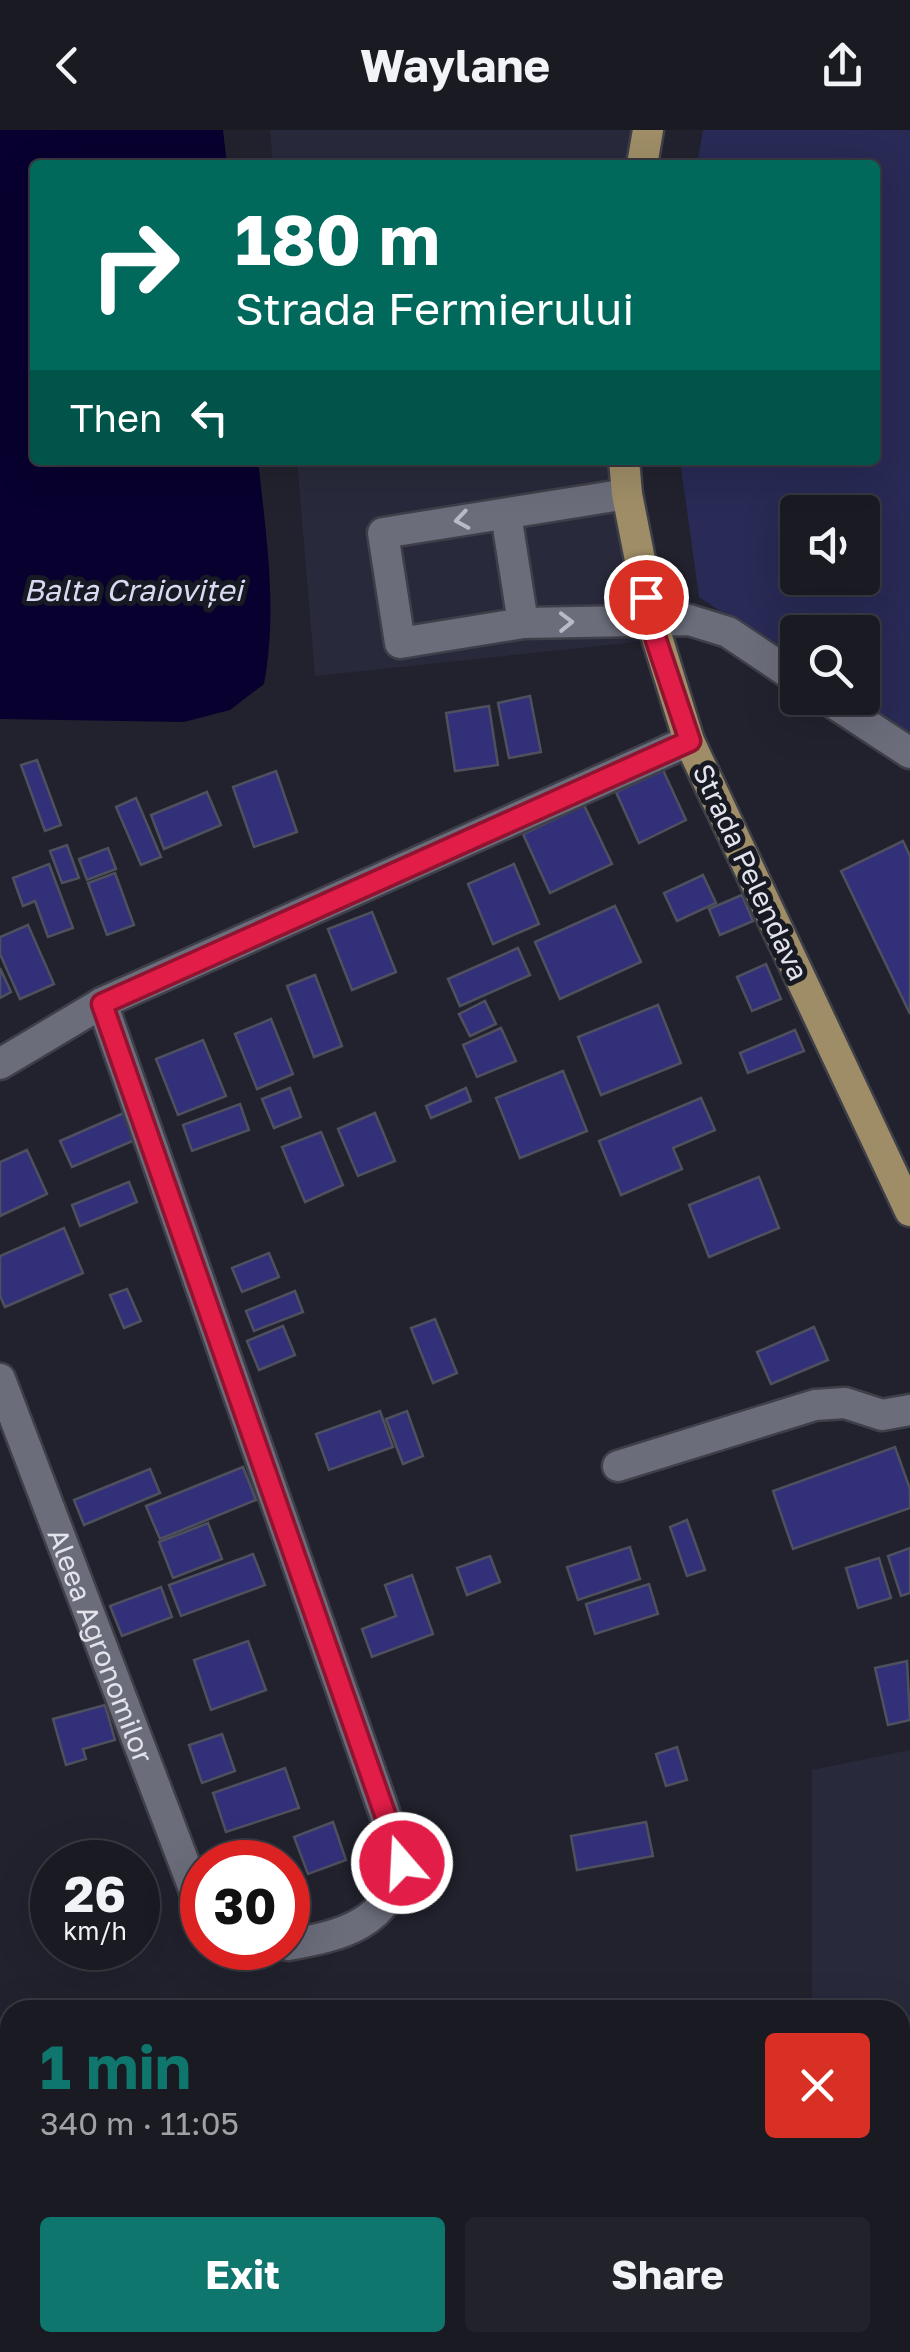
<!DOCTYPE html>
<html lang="en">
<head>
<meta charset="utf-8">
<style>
	body { margin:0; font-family:"Golos Text",sans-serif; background:#22232a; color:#f1f3f6; height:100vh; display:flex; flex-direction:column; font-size:38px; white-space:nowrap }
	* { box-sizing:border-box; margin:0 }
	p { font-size:32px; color:#9fa1a5 }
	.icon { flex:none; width:55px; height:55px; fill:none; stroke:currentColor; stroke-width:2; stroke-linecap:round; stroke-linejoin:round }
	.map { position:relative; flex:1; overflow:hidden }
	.panel { position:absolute; left:0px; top:1870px; width:910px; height:352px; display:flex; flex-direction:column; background:#191a22; border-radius:30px 30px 0 0; box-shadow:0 10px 40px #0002,0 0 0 2px #373840 }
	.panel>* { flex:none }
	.top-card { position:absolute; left:30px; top:30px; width:850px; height:305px; border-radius:10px; box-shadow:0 10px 40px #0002,0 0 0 2px #373840; background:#00695c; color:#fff; overflow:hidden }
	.buttons { position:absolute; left:780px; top:365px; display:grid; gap:20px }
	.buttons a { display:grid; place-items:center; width:100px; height:100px; border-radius:10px; background:#191a22; box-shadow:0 10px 40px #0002,0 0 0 2px #373840; font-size:50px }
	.speed { position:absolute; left:30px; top:1710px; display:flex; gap:20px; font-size:50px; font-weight:700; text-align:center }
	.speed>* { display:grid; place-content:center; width:130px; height:130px; border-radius:50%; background:#191a22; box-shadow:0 10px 40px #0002,0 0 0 2px #373840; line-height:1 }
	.speed small { font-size:25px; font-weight:400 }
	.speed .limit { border:15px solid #d22; background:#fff; color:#111 }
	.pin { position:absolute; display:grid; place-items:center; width:85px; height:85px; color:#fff; margin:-42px; border:5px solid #fff; border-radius:50%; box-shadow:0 2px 10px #0007 }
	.me { position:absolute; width:110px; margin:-55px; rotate:341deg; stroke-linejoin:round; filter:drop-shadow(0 0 8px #0008) }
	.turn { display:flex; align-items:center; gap:35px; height:210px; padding:0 40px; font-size:45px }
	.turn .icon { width:130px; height:130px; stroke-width:2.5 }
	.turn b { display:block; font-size:70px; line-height:85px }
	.then { display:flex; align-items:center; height:95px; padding:0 40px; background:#0003; gap:20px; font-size:38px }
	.round { display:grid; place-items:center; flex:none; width:105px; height:105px; border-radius:10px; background:#22232a }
	.summary { display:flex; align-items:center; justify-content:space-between; height:170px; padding:0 40px }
	h1 { font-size:60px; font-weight:700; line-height:75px; color:#0f766e }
	.primary-button { display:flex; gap:20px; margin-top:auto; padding:20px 40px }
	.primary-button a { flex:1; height:115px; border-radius:10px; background:#0f766e; color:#fff; font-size:40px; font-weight:700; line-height:115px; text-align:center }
	.primary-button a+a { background:#22232a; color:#f1f3f6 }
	header { display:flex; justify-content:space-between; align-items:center; height:130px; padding:0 40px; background:#191a22; font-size:45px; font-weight:700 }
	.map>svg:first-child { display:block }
</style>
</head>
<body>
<header><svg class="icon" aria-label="back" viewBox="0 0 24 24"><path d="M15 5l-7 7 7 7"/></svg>Waylane<svg class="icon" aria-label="share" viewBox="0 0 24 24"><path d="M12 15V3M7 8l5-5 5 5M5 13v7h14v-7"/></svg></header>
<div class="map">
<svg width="910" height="2222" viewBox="0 0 910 2222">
	<rect width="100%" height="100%" fill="#21222d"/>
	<g fill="#282a3b">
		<path d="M 270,0 L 648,0 L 642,35 L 273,35 Z"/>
		<path d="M 297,330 L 624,330 L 656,510 L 315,546 Z"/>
		<path d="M 910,1620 L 910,2222 L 354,2222 L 365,2212 L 900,2212 L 900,1880 L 812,1880 L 812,1640 Z"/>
	</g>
	<path fill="#292a55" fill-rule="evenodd" d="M 703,0 L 910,0 L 910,608 L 848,568 L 862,568 L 862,502 L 798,502 L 797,533 L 699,467 L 680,330 L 875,330 L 875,35 L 697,35 ZM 798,382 L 862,382 L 862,448 L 798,448 Z"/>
	<path fill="#08002f" d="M 0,0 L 223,0 L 227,35 L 35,35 L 35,330 L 258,330 C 266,405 278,479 264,554 L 230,580 L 184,592 L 0,589 Z"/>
	<g fill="#323079" stroke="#4f505d" stroke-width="2.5">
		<path d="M 530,566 L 541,622 L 509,628 L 498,573 Z"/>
		<path d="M 489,576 L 498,635 L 455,641 L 446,583 Z"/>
		<path d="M 37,630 L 61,695 L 45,701 L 21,635 Z"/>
		<path d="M 663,640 L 686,690 L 639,713 L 616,662 Z"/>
		<path d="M 276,641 L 297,702 L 254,717 L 233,657 Z"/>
		<path d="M 207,662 L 221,695 L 164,719 L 151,685 Z"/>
		<path d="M 136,668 L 161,727 L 141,735 L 116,677 Z"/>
		<path d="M 584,675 L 612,734 L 550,763 L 523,704 Z"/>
		<path d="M 903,711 L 910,726 L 910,884 L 841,741 Z"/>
		<path d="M 67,715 L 79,748 L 62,753 L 50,721 Z"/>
		<path d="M 108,718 L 116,739 L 87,750 L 79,729 Z"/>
		<path d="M 49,734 L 73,798 L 48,807 L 35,771 L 23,776 L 13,748 Z"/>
		<path d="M 514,734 L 539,794 L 493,814 L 468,754 Z"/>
		<path d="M 115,743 L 134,795 L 107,805 L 88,753 Z"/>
		<path d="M 703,745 L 716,773 L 677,791 L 664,763 Z"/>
		<path d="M 742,765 L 753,791 L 720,805 L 709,779 Z"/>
		<path d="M 615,776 L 641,832 L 560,869 L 535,812 Z"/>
		<path d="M 372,782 L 396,842 L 352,860 L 328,799 Z"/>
		<path d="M 28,795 L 54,854 L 20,869 L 0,824 L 0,807 Z"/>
		<path d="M 518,818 L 530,845 L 460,876 L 448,849 Z"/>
		<path d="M 766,834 L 781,869 L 752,881 L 737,847 Z"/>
		<path d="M 0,838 L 11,862 L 0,868 Z"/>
		<path d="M 315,845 L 342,916 L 314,927 L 287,856 Z"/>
		<path d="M 485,871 L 496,894 L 470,906 L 459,884 Z"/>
		<path d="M 658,875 L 681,933 L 601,965 L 578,907 Z"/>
		<path d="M 271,889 L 293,944 L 257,959 L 235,904 Z"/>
		<path d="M 501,898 L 516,931 L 477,947 L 463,915 Z"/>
		<path d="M 795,900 L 804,921 L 748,943 L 740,923 Z"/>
		<path d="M 203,910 L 226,966 L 178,985 L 156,929 Z"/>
		<path d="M 563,941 L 587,1001 L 520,1028 L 496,968 Z"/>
		<path d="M 290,958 L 301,987 L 274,998 L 262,969 Z"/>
		<path d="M 466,958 L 471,971 L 431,988 L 426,976 Z"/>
		<path d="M 701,968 L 715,1000 L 673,1018 L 682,1039 L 621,1065 L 599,1011 Z"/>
		<path d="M 240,974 L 249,1000 L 192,1021 L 183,995 Z"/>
		<path d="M 126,982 L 137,1009 L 72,1037 L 60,1011 Z"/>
		<path d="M 375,983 L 395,1031 L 358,1046 L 338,999 Z"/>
		<path d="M 321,1002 L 343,1055 L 305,1072 L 282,1017 Z"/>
		<path d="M 27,1020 L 47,1064 L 0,1086 L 0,1032 Z"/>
		<path d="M 759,1047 L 779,1098 L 709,1127 L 689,1075 Z"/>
		<path d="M 129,1052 L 137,1072 L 80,1096 L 72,1075 Z"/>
		<path d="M 64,1098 L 83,1143 L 5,1177 L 0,1166 L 0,1126 Z"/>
		<path d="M 269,1123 L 279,1147 L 242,1162 L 232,1138 Z"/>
		<path d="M 127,1159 L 141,1191 L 124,1198 L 110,1165 Z"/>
		<path d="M 295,1161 L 303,1182 L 254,1201 L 246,1181 Z"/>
		<path d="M 435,1189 L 457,1243 L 433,1253 L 411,1198 Z"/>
		<path d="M 283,1196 L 295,1225 L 259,1240 L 247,1211 Z"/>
		<path d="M 814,1197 L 828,1230 L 771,1254 L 757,1222 Z"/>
		<path d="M 380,1281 L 393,1317 L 329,1340 L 316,1304 Z"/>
		<path d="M 407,1281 L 423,1326 L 403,1334 L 386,1289 Z"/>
		<path d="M 895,1317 L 910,1359 L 910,1378 L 793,1419 L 773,1361 Z"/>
		<path d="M 243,1337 L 256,1370 L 160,1409 L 146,1376 Z"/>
		<path d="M 150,1339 L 160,1363 L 84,1395 L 74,1370 Z"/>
		<path d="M 687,1390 L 705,1440 L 687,1446 L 670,1397 Z"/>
		<path d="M 208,1393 L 222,1429 L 173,1448 L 159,1412 Z"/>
		<path d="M 630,1417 L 640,1449 L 578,1470 L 567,1437 Z"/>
		<path d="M 910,1418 L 910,1463 L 901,1466 L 888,1426 Z"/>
		<path d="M 253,1424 L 265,1455 L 181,1486 L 169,1455 Z"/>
		<path d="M 490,1426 L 500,1452 L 467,1465 L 457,1438 Z"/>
		<path d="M 879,1428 L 891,1468 L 858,1478 L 846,1438 Z"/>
		<path d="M 412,1445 L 433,1504 L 372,1527 L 362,1499 L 396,1486 L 385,1455 Z"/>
		<path d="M 649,1454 L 658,1484 L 595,1504 L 586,1474 Z"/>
		<path d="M 161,1457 L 172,1487 L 122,1506 L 110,1476 Z"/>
		<path d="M 248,1511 L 266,1560 L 211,1580 L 194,1530 Z"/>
		<path d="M 907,1531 L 910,1590 L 888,1595 L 875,1538 Z"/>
		<path d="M 105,1575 L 115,1610 L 83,1619 L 86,1629 L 66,1635 L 53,1589 Z"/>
		<path d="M 222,1604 L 235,1641 L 202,1653 L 189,1615 Z"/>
		<path d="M 677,1617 L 687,1650 L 666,1656 L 656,1624 Z"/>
		<path d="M 285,1638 L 299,1678 L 226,1702 L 213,1663 Z"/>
		<path d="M 333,1692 L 346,1730 L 308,1744 L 294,1707 Z"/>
		<path d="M 646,1692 L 653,1726 L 577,1740 L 571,1706 Z"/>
		<path d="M 0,2171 L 10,2182 L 10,2211 L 3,2217 L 0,2214 Z"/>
		<path d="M 198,2212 L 246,2212 L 250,2218 L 245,2222 L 206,2222 Z"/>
	</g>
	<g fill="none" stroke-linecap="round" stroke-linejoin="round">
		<g stroke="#3e3f48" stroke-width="35">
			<g id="minor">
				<path d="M 627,364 L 383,403 L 400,513 L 523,493 L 689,490 L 728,502 L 798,549"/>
				<path d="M 506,384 L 523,493"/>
				<path d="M 826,568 L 910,623"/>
				<path d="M 102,873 L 402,1733 C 388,1795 343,1805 288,1815"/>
				<path d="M 0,934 L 102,873 L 689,611"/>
				<path id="s1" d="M 0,1249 L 202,1780"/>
				<path d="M 618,1336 L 815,1275 L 845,1273 L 882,1285 L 910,1280"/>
			</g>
		</g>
		<g stroke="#3e3f48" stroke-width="35">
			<g id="major">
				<path d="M 642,35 L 648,0"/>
				<path d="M 624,330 L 627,364 L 652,491 L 689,611 L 910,1081"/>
			</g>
		</g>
		<use href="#minor" stroke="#6b6d7b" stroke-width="30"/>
		<use href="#major" stroke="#9e8d66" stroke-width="30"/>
	</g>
	<defs><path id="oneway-chevron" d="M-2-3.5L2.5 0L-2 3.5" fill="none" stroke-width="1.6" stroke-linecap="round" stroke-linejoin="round" transform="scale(2.5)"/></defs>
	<g stroke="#b8bac4">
		<use href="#oneway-chevron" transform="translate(462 390) rotate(171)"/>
		<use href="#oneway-chevron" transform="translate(566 492) rotate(-1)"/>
	</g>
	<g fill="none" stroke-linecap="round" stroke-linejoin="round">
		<g stroke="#92132f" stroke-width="25">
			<path id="route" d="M 402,1733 L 102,874 L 690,611 L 656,510 L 646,467"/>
		</g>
		<use href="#route" stroke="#e11d48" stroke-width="18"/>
	</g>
	<g text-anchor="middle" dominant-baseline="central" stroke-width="10" stroke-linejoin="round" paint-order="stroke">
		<g font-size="28" fill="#e2e3eb" stroke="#171923">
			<text transform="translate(751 742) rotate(65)">Strada Pelendava</text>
			<text stroke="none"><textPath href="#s1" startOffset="285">Aleea Agronomilor</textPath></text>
		</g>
		<g font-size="30" font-style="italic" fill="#d7daf0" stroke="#171923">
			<text x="133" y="460">Balta Craioviței</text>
		</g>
	</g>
</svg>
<div class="buttons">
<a><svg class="icon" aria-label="sound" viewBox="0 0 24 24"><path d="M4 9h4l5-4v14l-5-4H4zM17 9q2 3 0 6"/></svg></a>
<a><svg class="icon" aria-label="search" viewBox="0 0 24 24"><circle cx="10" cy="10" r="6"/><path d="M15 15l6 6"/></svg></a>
</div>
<div class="speed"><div>26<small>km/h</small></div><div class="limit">30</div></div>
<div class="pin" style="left:646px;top:467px;background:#d93025"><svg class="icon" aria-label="arrive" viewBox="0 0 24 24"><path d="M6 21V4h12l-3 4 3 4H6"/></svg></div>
<svg class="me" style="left:402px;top:1733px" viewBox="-20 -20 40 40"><circle r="17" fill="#e11d48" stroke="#fff" stroke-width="3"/><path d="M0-11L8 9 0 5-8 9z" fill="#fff"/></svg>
<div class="top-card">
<div class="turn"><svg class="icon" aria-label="right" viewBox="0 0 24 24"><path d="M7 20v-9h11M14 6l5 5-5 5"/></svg><div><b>180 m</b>Strada Fermierului</div></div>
<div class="then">Then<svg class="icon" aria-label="left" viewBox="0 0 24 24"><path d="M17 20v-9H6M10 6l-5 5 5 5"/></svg></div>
</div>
<section class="panel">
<div class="summary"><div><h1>1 min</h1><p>340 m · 11:05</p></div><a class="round" style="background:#d93025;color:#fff"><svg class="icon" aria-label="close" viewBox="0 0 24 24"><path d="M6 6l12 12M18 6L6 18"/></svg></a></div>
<div class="primary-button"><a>Exit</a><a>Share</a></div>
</section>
</div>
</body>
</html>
